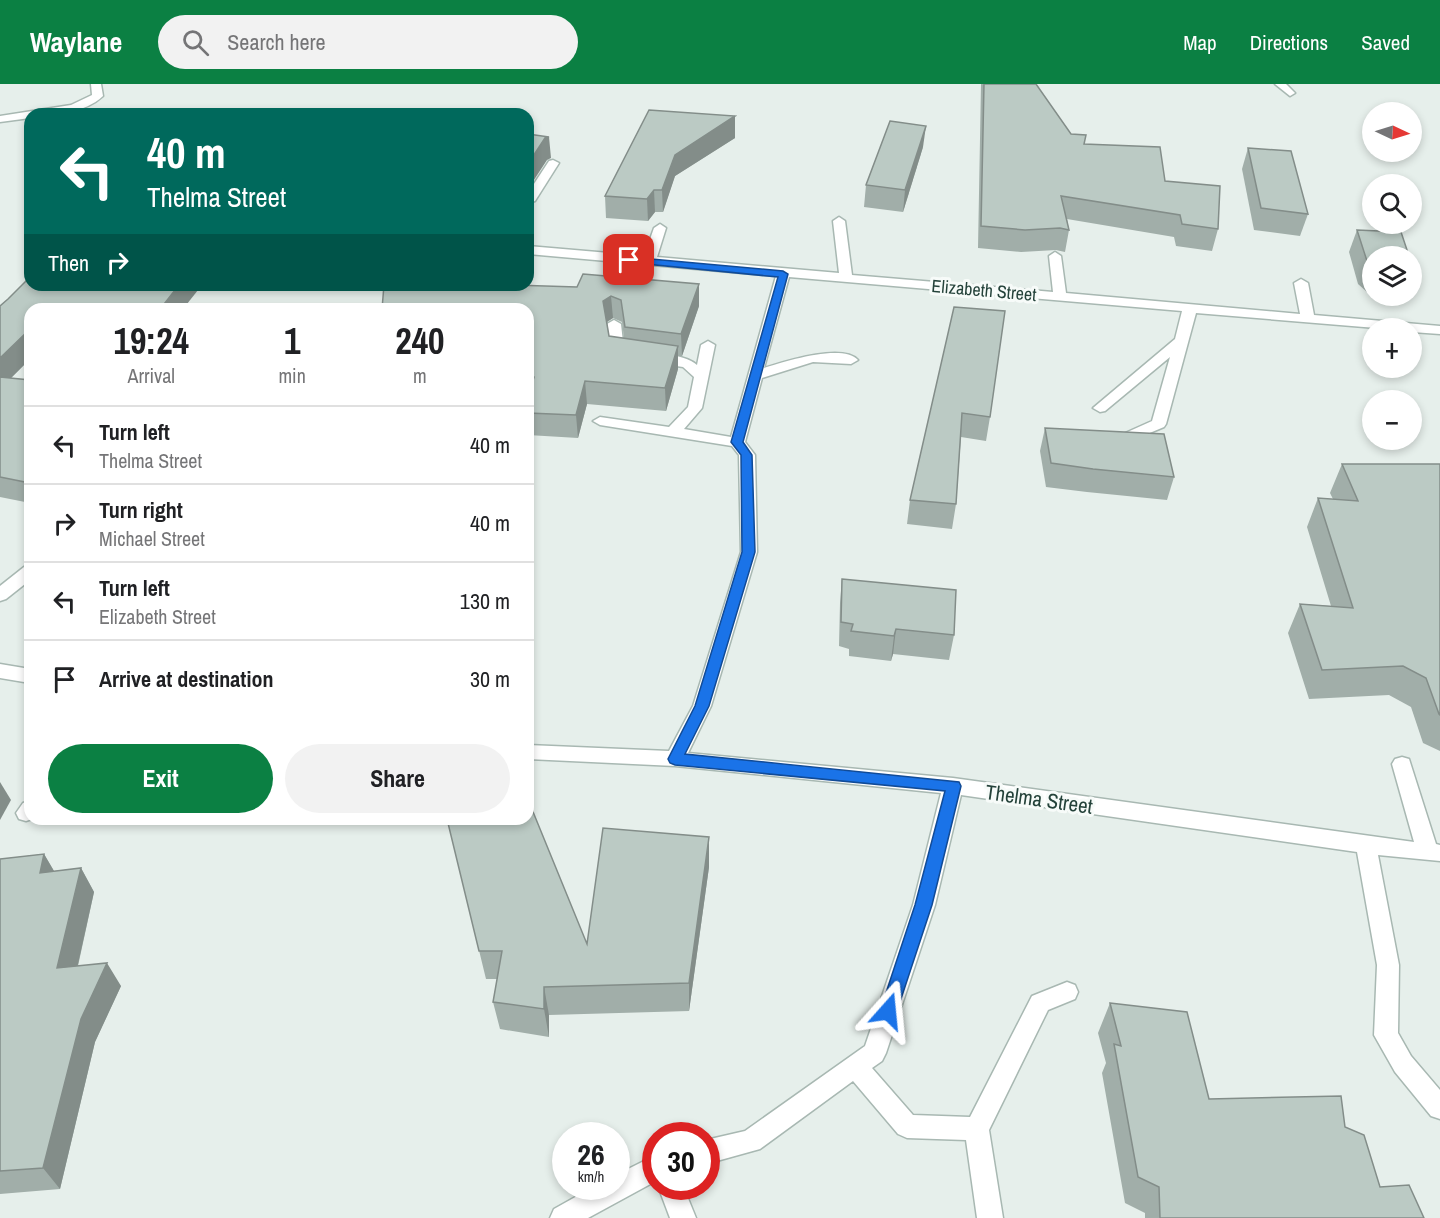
<!DOCTYPE html>
<html lang="en">
<head>
<meta charset="utf-8">
<style>
	body { margin:0; font-family:"Archivo Narrow",sans-serif; background:#f2f2f2; color:#202124; height:100vh; display:flex; flex-direction:column; font-size:22px; white-space:nowrap }
	* { box-sizing:border-box; margin:0 }
	p { font-size:20px; color:#757577 }
	.icon { flex:none; width:33px; height:33px; fill:none; stroke:currentColor; stroke-width:2; stroke-linecap:round; stroke-linejoin:round }
	.map { position:relative; flex:1; overflow:hidden }
	.drawer { position:absolute; left:24px; top:219px; width:510px; height:522px; display:flex; flex-direction:column; background:#fff; border-radius:18px; box-shadow:0 3px 9px #0003 }
	.drawer>* { flex:none }
	.banner { position:absolute; left:24px; top:24px; width:510px; height:183px; border-radius:18px; box-shadow:0 3px 9px #0003; background:#00695c; color:#fff; overflow:hidden }
	.needle { width:39px; rotate:94deg }
	.fabs { position:absolute; left:1362px; top:18px; display:grid; gap:12px }
	.fabs a { display:grid; place-items:center; width:60px; height:60px; border-radius:50%; background:#fff; box-shadow:0 3px 9px #0003; font-size:30px }
	.speed { position:absolute; left:552px; top:1038px; display:flex; gap:12px; font-size:30px; font-weight:700; text-align:center }
	.speed>* { display:grid; place-content:center; width:78px; height:78px; border-radius:50%; background:#fff; box-shadow:0 3px 9px #0003; line-height:1 }
	.speed small { font-size:15px; font-weight:400 }
	.speed .limit { border:9px solid #d22; background:#fff; color:#111 }
	.pin { position:absolute; display:grid; place-items:center; width:51px; height:51px; color:#fff; margin:-26px; border-radius:12px; box-shadow:0 3px 9px #0006 }
	.me { position:absolute; width:66px; margin:-33px; rotate:18deg; stroke-linejoin:round; filter:drop-shadow(0 0 4px #0008) }
	.turn { display:flex; align-items:center; gap:21px; height:126px; padding:0 24px; font-size:27px }
	.turn .icon { width:78px; height:78px; stroke-width:2.5 }
	.turn b { display:block; font-size:42px; line-height:51px }
	.then { display:flex; align-items:center; height:57px; padding:0 24px; background:#0003; gap:12px; font-size:22px }
	.eta { display:flex; justify-content:space-evenly; align-items:center; height:102px; text-align:center }
	.eta b { font-size:36px; font-weight:700; line-height:42px }
	.cta { display:flex; gap:12px; margin-top:auto; padding:12px 24px }
	.cta a { flex:1; height:69px; border-radius:36px; background:#0b8043; color:#fff; font-size:24px; font-weight:700; line-height:69px; text-align:center }
	.cta a+a { background:#f2f2f2; color:#202124 }
	ul { padding:0; list-style:none }
	li { display:flex; align-items:center; gap:18px; height:78px; padding:0 24px; border-top:2px solid #e0e0e0 }
	li div { flex:1 }
	li b { display:block; font-size:22px }
	li em { font-style:normal }
	header { display:flex; align-items:center; gap:36px; box-sizing:border-box; height:84px; padding:0 30px; background:#0b8043; color:#fff }
	header strong { font-size:28px }
	nav { display:flex; gap:33px; margin-inline-start:auto; font-size:21px }
	.search { width:420px; height:54px; background:#f2f2f2; display:flex; align-items:center; gap:15px; box-sizing:border-box; padding:0 21px; border-radius:33px; color:#757577; font-size:22px }
	.map>svg:first-child { display:block }
</style>
</head>
<body>
<header>
<strong>Waylane</strong>
<div class="search"><svg class="icon" aria-label="search" viewBox="0 0 24 24"><circle cx="10" cy="10" r="6"/><path d="M15 15l6 6"/></svg>Search here</div>
<nav><a>Map</a><a>Directions</a><a>Saved</a></nav>
</header>
<div class="map">
<svg width="1440" height="1134" viewBox="0 0 1440 1134">
	<rect width="100%" height="100%" fill="#e6efeb"/>
	<g fill="none" stroke-linecap="round" stroke-linejoin="round">
		<g stroke="#a8b8b2" stroke-width="3">
			<g id="minor">
				<path d="M 91,0 L 101,0 L 103,12 C 84,30 55,30 30,30 L 30,34 L 0,38 L 0,32 L 71,21 L 92,11 Z"/>
				<path d="M 1275,0 L 1286,0 L 1295,9 L 1290,12 Z"/>
				<path d="M 553,76 L 559,79 L 535,117 L 528,119 L 528,109 L 549,77 Z"/>
				<path d="M 839,133 L 845,137 L 852,191 L 1053,208 L 1049,172 L 1055,168 L 1061,172 L 1066,209 L 1300,230 L 1294,199 L 1301,195 L 1308,199 L 1314,231 L 1440,242 L 1440,250 L 1412,248 L 1412,244 L 1376,244 L 1196,229 L 1166,340 L 1164,343 L 1128,358 L 1120,353 L 1123,350 L 1152,337 L 1170,273 L 1105,327 L 1100,328 L 1093,324 L 1175,255 L 1182,227 L 789,193 L 764,284 C 784,278 842,259 858,276 L 851,280 L 813,278 L 762,294 L 745,358 L 755,371 L 757,468 L 711,622 L 688,669 L 953,694 L 1414,758 L 1392,680 L 1395,675 L 1402,673 L 1409,675 L 1436,760 L 1440,761 L 1440,777 L 1378,771 L 1399,881 L 1398,949 L 1411,972 L 1440,1006 L 1440,1035 L 1431,1032 L 1395,988 L 1374,951 L 1377,881 L 1357,768 L 961,711 L 935,821 L 886,969 L 882,977 L 872,984 L 913,1031 L 970,1033 L 1032,912 L 1067,898 L 1075,901 L 1078,908 L 1075,915 L 1048,926 L 989,1046 L 1003,1134 L 977,1134 L 966,1056 L 907,1054 L 898,1050 L 853,997 L 760,1065 L 706,1080 L 706,1056 L 745,1047 L 865,962 L 913,821 L 941,709 L 675,682 L 528,675 L 528,661 L 669,667 L 693,622 L 741,468 L 739,371 L 732,362 L 600,341 L 593,337 L 600,333 L 669,343 L 688,323 L 694,293 L 683,283 L 656,279 L 649,275 C 658,267 688,272 697,281 L 701,261 L 708,257 L 715,261 L 702,324 L 684,345 L 731,353 L 776,192 L 528,170 L 528,162 L 644,172 L 654,144 L 660,140 L 666,144 L 657,173 L 839,189 L 833,137 Z"/>
				<path d="M 614,236 L 621,240 L 624,267 L 629,271 L 627,274 L 617,274 L 610,270 L 607,240 Z"/>
				<path d="M 30,481 L 30,496 L 6,515 L 0,517 L 0,502 L 24,483 Z"/>
				<path d="M 0,580 L 30,585 L 30,599 L 0,594 Z"/>
				<path d="M 30,717 L 30,735 L 32,735 L 26,737 L 19,735 L 16,729 L 23,719 Z"/>
				<path d="M 656,1071 L 656,1097 L 588,1134 L 550,1134 L 554,1125 L 595,1102 L 616,1102 L 616,1091 Z"/>
				<path d="M 658,1102 L 683,1102 L 696,1134 L 670,1134 Z"/>
			</g>
		</g>
		<use href="#minor" fill="#fff" fill-rule="evenodd"/>
	</g>
	<g fill="#a1aea9" fill-rule="evenodd">
		<path d="M 981,0 L 1036,0 L 1071,50 L 1084,60 L 1165,97 L 1218,145 L 1212,167 L 1176,162 L 1174,153 L 1067,135 L 1069,146 L 1065,168 L 1056,166 L 1021,168 L 978,164 Z"/>
		<path d="M 735,32 L 735,54 L 675,92 L 663,128 L 655,128 L 648,137 L 606,134 L 605,112 Z"/>
		<path d="M 923,63 L 903,128 L 864,123 L 866,101 Z"/>
		<path d="M 1248,64 L 1308,130 L 1300,152 L 1254,146 L 1242,85 Z"/>
		<path d="M 1357,146 L 1372,172 L 1372,209 L 1367,208 L 1358,200 L 1349,168 Z"/>
		<path d="M 1412,179 L 1415,190 L 1412,199 Z"/>
		<path d="M 513,201 L 699,222 L 682,272 L 678,272 L 678,285 L 666,327 L 587,320 L 578,354 L 528,351 L 528,225 ZM 613,234 L 622,238 L 624,254 L 609,252 L 607,238 Z"/>
		<path d="M 8,215 L 183,225 L 30,225 L 30,275 L 11,294 L 30,296 L 30,419 L 0,413 L 0,222 Z"/>
		<path d="M 954,223 L 990,333 L 986,357 L 961,353 L 956,420 L 952,445 L 907,440 L 910,416 Z"/>
		<path d="M 1045,344 L 1174,393 L 1167,416 L 1087,408 L 1046,403 L 1040,367 Z"/>
		<path d="M 1342,380 L 1440,380 L 1440,667 L 1423,659 L 1411,623 L 1389,611 L 1309,615 L 1288,549 L 1300,520 L 1331,522 L 1307,443 L 1318,414 L 1333,415 L 1330,409 Z"/>
		<path d="M 842,495 L 954,551 L 949,576 L 893,570 L 891,577 L 849,572 L 849,565 L 839,562 L 840,519 Z"/>
		<path d="M 447,735 L 587,860 L 709,783 L 689,927 L 549,931 L 549,953 L 500,945 L 493,918 L 497,895 L 486,895 Z"/>
		<path d="M 44,770 L 54,787 L 81,784 L 94,808 L 78,882 L 121,902 L 95,958 L 60,1105 L 0,1110 L 0,775 Z"/>
		<path d="M 1110,919 L 1209,1015 L 1345,1043 L 1380,1103 L 1424,1134 L 1145,1134 L 1145,1129 L 1125,1119 L 1102,989 L 1106,979 L 1098,949 Z"/>
	</g>
	<g fill="#838d89">
		<path d="M 735,32 L 735,54 L 675,92 L 663,128 L 662,106 L 675,71 Z"/>
		<path d="M 926,42 L 923,63 L 903,128 L 905,106 Z"/>
		<path d="M 549,53 L 551,74 L 547,76 L 528,105 L 528,80 L 545,54 Z"/>
		<path d="M 654,106 L 655,128 L 648,137 L 647,115 Z"/>
		<path d="M 699,200 L 699,222 L 682,272 L 681,250 Z"/>
		<path d="M 179,201 L 202,201 L 183,225 L 161,225 L 161,224 Z"/>
		<path d="M 611,212 L 613,234 L 605,239 L 603,217 Z"/>
		<path d="M 55,220 L 57,225 L 50,225 Z"/>
		<path d="M 30,245 L 30,275 L 0,305 L 0,274 Z"/>
		<path d="M 678,262 L 678,285 L 666,327 L 665,304 Z"/>
		<path d="M 585,297 L 587,320 L 578,354 L 576,331 Z"/>
		<path d="M 896,545 L 893,570 L 891,577 L 894,552 Z"/>
		<path d="M 0,698 L 11,716 L 0,736 Z"/>
		<path d="M 709,753 L 709,783 L 689,927 L 689,899 Z"/>
		<path d="M 44,770 L 58,794 L 40,789 Z"/>
		<path d="M 81,784 L 94,808 L 72,907 L 57,884 Z"/>
		<path d="M 107,879 L 121,902 L 95,958 L 60,1105 L 43,1084 L 81,935 Z"/>
		<path d="M 544,903 L 549,931 L 549,953 L 544,925 Z"/>
	</g>
	<g fill="#bbcac4" stroke="#838d89" stroke-width="1.5">
		<path d="M 984,0 L 1036,0 L 1071,50 L 1086,51 L 1084,60 L 1160,63 L 1165,97 L 1220,102 L 1218,145 L 1182,140 L 1180,131 L 1061,112 L 1069,146 L 1060,144 L 1025,146 L 981,142 Z"/>
		<path d="M 649,26 L 735,32 L 675,71 L 662,106 L 654,106 L 647,115 L 605,112 Z"/>
		<path d="M 890,37 L 926,42 L 905,106 L 866,101 Z"/>
		<path d="M 528,50 L 549,53 L 545,54 L 528,80 Z"/>
		<path d="M 1248,64 L 1291,67 L 1308,130 L 1261,124 Z"/>
		<path d="M 1357,146 L 1401,148 L 1409,172 L 1372,172 L 1372,183 L 1367,177 Z"/>
		<path d="M 1412,179 L 1415,190 L 1412,189 Z"/>
		<path d="M 583,190 L 699,200 L 681,250 L 625,243 L 621,216 L 611,212 L 603,217 L 609,252 L 678,262 L 665,304 L 585,297 L 576,331 L 528,329 L 528,313 L 534,293 L 528,292 L 528,225 L 382,225 L 384,201 L 513,201 L 577,203 Z"/>
		<path d="M 30,193 L 30,201 L 179,201 L 161,224 L 55,220 L 50,225 L 30,225 L 30,245 L 0,274 L 0,222 L 8,215 Z"/>
		<path d="M 954,223 L 1005,227 L 990,333 L 962,329 L 956,420 L 910,416 Z"/>
		<path d="M 0,293 L 30,296 L 30,399 L 0,393 Z"/>
		<path d="M 1045,344 L 1164,350 L 1174,393 L 1093,385 L 1051,379 Z"/>
		<path d="M 1342,380 L 1440,380 L 1440,631 L 1439,630 L 1426,594 L 1403,582 L 1322,586 L 1300,520 L 1353,524 L 1318,414 L 1358,417 Z"/>
		<path d="M 842,495 L 956,506 L 954,551 L 896,545 L 894,552 L 851,547 L 853,540 L 841,538 Z"/>
		<path d="M 528,718 L 529,718 L 587,860 L 603,744 L 709,753 L 689,899 L 544,903 L 544,925 L 493,918 L 502,867 L 479,867 L 447,735 L 528,735 Z"/>
		<path d="M 44,770 L 40,789 L 81,784 L 57,884 L 107,879 L 81,935 L 43,1084 L 0,1087 L 0,775 Z"/>
		<path d="M 1110,919 L 1187,928 L 1209,1015 L 1341,1012 L 1345,1043 L 1364,1051 L 1380,1103 L 1409,1101 L 1424,1134 L 1160,1134 L 1159,1103 L 1138,1093 L 1114,960 L 1121,962 Z"/>
	</g>
	<path fill="#1a73e8" stroke="#114b97" stroke-width="1.5" d="M 629,173 L 783,187 L 788,190 L 743,358 L 752,371 L 755,468 L 709,622 L 685,670 L 959,698 L 961,702 L 932,821 L 897,927 L 894,932 L 888,934 L 882,932 L 880,927 L 915,821 L 945,707 L 675,681 L 670,679 L 668,675 L 695,622 L 742,468 L 741,371 L 731,358 L 778,193 L 625,178 L 624,176 Z"/>
	<g text-anchor="middle" dominant-baseline="central" stroke-width="6" stroke-linejoin="round" paint-order="stroke">
		<g font-size="18" fill="#24423a" stroke="#f7fbf9">
			<text transform="translate(984 206) rotate(5)">Elizabeth Street</text>
		</g>
		<g font-size="21" fill="#24423a" stroke="#f7fbf9">
			<text transform="translate(1039 715) rotate(8)">Thelma Street</text>
		</g>
	</g>
</svg>
<div class="fabs">
<a><svg class="needle" viewBox="-14 -14 28 28"><path d="M0-13l5 13h-10z" fill="#e53935"/><path d="M0 13l5-13h-10z" fill="#757577"/></svg></a>
<a><svg class="icon" aria-label="search" viewBox="0 0 24 24"><circle cx="10" cy="10" r="6"/><path d="M15 15l6 6"/></svg></a>
<a><svg class="icon" aria-label="layers" viewBox="0 0 24 24"><path d="M12 4l9 5-9 5-9-5zM3 14l9 5 9-5"/></svg></a>
<a>+</a>
<a>−</a>
</div>
<div class="speed"><div>26<small>km/h</small></div><div class="limit">30</div></div>
<div class="pin" style="left:629px;top:176px;background:#d93025"><svg class="icon" aria-label="arrive" viewBox="0 0 24 24"><path d="M6 21V4h12l-3 4 3 4H6"/></svg></div>
<svg class="me" style="left:888px;top:927px" viewBox="-20 -20 40 40"><path d="M0-17L14 15 0 8-14 15z" fill="#1a73e8" stroke="#fff" stroke-width="4"/></svg>
<div class="banner">
<div class="turn"><svg class="icon" aria-label="left" viewBox="0 0 24 24"><path d="M17 20v-9H6M10 6l-5 5 5 5"/></svg><div><b>40 m</b>Thelma Street</div></div>
<div class="then">Then<svg class="icon" aria-label="right" viewBox="0 0 24 24"><path d="M7 20v-9h11M14 6l5 5-5 5"/></svg></div>
</div>
<section class="drawer">
<div class="eta">
<div><b>19:24</b><p>Arrival</p></div>
<div><b>1</b><p>min</p></div>
<div><b>240</b><p>m</p></div>
</div>
<ul>
<li><svg class="icon" aria-label="left" viewBox="0 0 24 24"><path d="M17 20v-9H6M10 6l-5 5 5 5"/></svg><div><b>Turn left</b><p>Thelma Street</p></div><em>40 m</em></li>
<li><svg class="icon" aria-label="right" viewBox="0 0 24 24"><path d="M7 20v-9h11M14 6l5 5-5 5"/></svg><div><b>Turn right</b><p>Michael Street</p></div><em>40 m</em></li>
<li><svg class="icon" aria-label="left" viewBox="0 0 24 24"><path d="M17 20v-9H6M10 6l-5 5 5 5"/></svg><div><b>Turn left</b><p>Elizabeth Street</p></div><em>130 m</em></li>
<li><svg class="icon" aria-label="arrive" viewBox="0 0 24 24"><path d="M6 21V4h12l-3 4 3 4H6"/></svg><div><b>Arrive at destination</b></div><em>30 m</em></li>
</ul>
<div class="cta"><a>Exit</a><a>Share</a></div>
</section>
</div>
</body>
</html>
